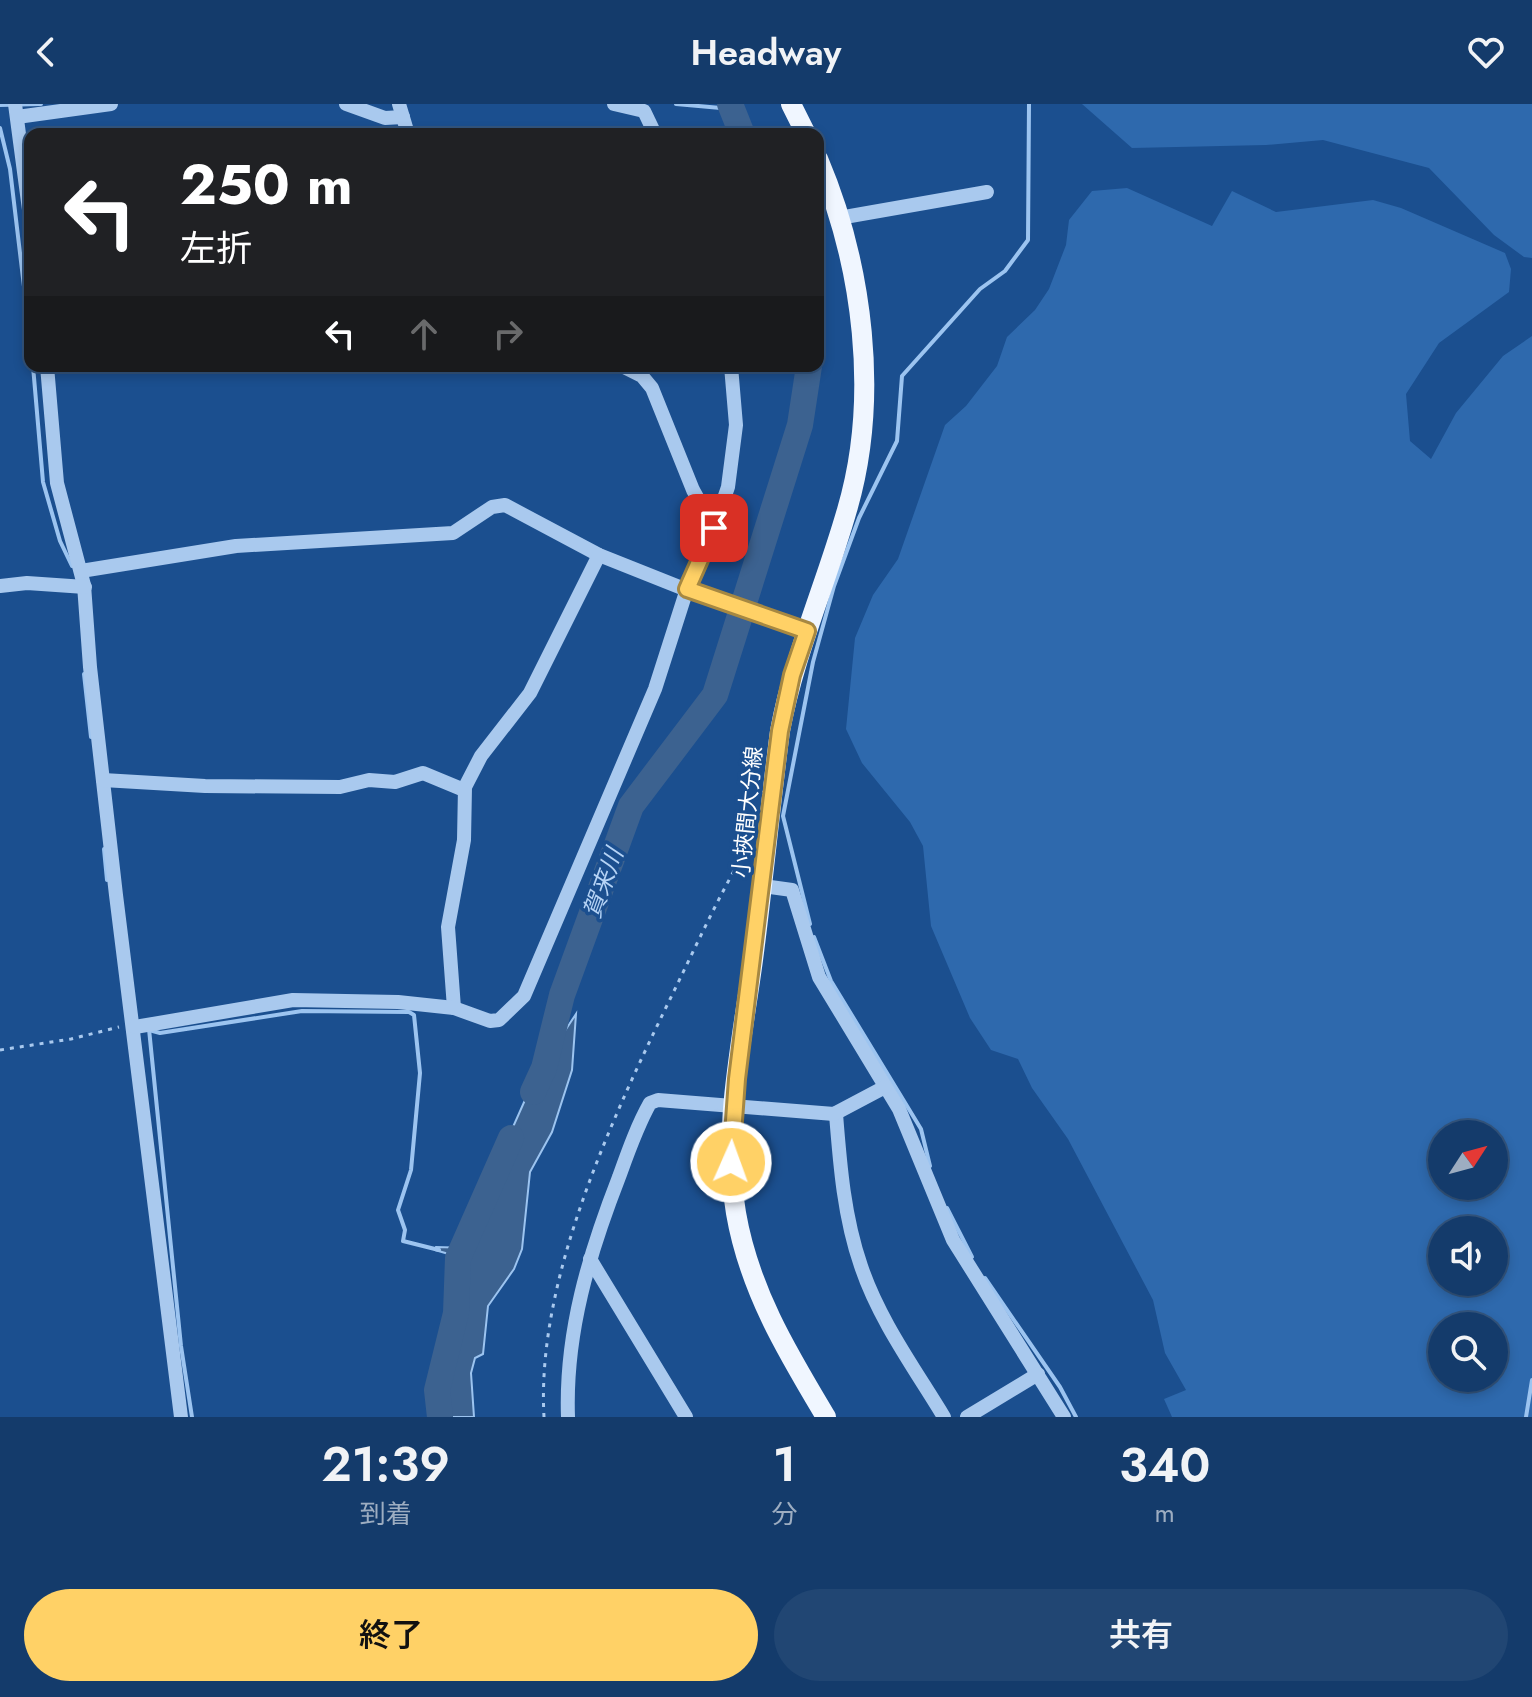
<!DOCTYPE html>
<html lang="ja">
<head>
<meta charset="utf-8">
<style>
	body { margin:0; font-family:Jost,"Noto Sans JP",sans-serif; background:#214673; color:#f1f3f6; height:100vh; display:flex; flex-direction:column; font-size:30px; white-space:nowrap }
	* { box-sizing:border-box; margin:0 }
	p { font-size:26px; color:#9dadc1 }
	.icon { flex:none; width:44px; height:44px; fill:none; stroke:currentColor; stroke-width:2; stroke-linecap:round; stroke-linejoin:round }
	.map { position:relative; height:1313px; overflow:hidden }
	.sheet { display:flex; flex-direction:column; background:#143b6b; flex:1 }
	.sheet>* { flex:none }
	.top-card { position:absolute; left:24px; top:24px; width:800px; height:244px; border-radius:16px; box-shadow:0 4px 12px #0003,0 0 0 2px #33557e; background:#202124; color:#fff; overflow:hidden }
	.needle { width:52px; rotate:54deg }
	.buttons { position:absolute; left:1428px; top:1016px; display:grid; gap:16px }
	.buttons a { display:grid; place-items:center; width:80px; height:80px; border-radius:50%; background:#143b6b; box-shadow:0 4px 12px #0003,0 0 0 2px #33557e; font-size:40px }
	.pin { position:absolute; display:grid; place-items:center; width:68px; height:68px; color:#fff; margin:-34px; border-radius:16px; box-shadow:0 4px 12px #0006 }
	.me { position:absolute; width:88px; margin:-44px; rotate:2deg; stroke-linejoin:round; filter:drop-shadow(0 0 6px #0008) }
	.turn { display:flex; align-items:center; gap:28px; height:168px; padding:0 24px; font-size:36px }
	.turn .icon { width:104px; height:104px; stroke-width:2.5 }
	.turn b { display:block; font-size:56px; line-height:68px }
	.lanes { display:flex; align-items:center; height:76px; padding:0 24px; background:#0003; justify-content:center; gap:40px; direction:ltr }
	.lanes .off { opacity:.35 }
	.eta { display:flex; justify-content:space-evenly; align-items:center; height:136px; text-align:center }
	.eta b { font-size:48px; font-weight:600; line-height:56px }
	.action { display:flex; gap:16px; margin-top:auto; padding:16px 24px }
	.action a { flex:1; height:92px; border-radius:48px; background:#ffd166; color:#111; font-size:32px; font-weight:600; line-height:92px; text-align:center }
	.action a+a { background:#214673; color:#f1f3f6 }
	header { display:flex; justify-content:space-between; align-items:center; height:104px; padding:0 24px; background:#143b6b; font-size:36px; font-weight:600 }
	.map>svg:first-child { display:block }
</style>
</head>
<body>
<header><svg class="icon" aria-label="back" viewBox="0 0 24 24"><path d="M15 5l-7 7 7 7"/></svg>Headway<svg class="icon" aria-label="heart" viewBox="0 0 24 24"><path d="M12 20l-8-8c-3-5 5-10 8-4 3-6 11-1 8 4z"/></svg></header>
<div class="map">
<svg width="1532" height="1313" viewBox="0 0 1532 1313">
	<rect width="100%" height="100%" fill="#1b4f8f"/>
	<g fill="#2e69ad" fill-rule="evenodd">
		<path d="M 1082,0 L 1532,0 L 1532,154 L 1524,153 L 1494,131 L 1429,64 L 1323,36 L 1266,41 L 1132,44 Z"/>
		<path d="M 1127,84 L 1212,122 L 1232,87 L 1276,108 L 1373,96 L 1401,104 L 1505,149 L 1511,165 L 1509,188 L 1439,239 L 1406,290 L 1410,337 L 1431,355 L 1456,309 L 1503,252 L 1532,232 L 1532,1313 L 1172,1313 L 1164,1295 L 1186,1286 L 1165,1249 L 1153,1196 L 1068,1035 L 1032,984 L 1018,955 L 991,946 L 970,914 L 931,822 L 923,742 L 910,718 L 862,659 L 846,625 L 855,534 L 873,491 L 898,455 L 945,321 L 966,302 L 997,262 L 1007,233 L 1035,206 L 1049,185 L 1066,141 L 1069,116 L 1092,87 ZM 1442,1030 L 1494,1030 L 1494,1082 L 1442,1082 ZM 1442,1126 L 1494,1126 L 1494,1178 L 1442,1178 ZM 1442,1222 L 1494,1222 L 1494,1274 L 1442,1274 Z"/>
	</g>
	<path fill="#3c6290" stroke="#9cc4f0" stroke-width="2" d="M 576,910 L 572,966 L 552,1028 L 530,1068 L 522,1145 L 514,1165 L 488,1202 L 483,1250 L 475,1254 L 471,1269 L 474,1313 L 446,1313 L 440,1256 L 443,1235 L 459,1207 L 466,1155 L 435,1146 L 436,1143 L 471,1144 L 505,1041 L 537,969 Z"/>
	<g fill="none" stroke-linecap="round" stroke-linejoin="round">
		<g stroke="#9cc4f0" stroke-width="4">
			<path d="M 676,0 L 732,5"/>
			<path d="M 0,1 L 41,0"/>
			<path d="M 0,24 L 10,65 L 30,233"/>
			<path d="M 33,262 L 43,378 L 60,437 L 72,462"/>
			<path d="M 84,570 L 91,633"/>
			<path d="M 104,745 L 107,776"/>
			<path d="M 810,820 L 783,712 L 813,558 L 834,482 L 859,414 L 897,337 L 902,272 L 980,185 L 1005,167 L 1028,136 L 1029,0"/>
			<path d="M 814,833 L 831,877 L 921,1025 L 930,1062"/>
			<path d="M 149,925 L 181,1242 L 192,1313"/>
			<path d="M 149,926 L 160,929 L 302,907 L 409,908 L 414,911 L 420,969 L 411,1066 L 398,1106 L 405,1126 L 403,1137 L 439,1146"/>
			<path d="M 947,1104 L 972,1153"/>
			<path d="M 985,1174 L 1060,1283 L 1076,1313"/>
			<path d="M 1526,1313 L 1532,1276"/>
		</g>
		<g stroke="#3c6290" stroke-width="26">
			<path d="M 730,0 L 742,30"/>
			<path d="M 533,988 L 544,964 L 562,891 L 631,702 L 715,591 L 800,321 L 809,262"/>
			<path d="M 440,1313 L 437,1286 L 456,1209 L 458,1154 L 511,1034"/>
		</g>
		<g stroke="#a9c9ee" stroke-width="3" stroke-dasharray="4 6" stroke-linecap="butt">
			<path d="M 0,946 L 71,935 L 119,923"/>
			<path d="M 544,1313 C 536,1174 614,1010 674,887 C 698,838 721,787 749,741"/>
		</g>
		<g stroke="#a9c9ee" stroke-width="14">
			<path d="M 15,0 L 30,113"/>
			<path d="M 346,0 L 385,14 L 403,13"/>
			<path d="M 399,0 L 408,30"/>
			<path d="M 614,0 L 644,7 L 655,30"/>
			<path d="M 17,13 L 111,0"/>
			<path d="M 839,114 L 987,88"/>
			<path d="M 47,262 L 57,379 L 84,481 L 90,563 L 116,791 L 181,1313"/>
			<path d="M 622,262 L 642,272 L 652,284 L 693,386 L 714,424"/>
			<path d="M 81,467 L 236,442 L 453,429 L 492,403 L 505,401 L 599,451 L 697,490 L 807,527"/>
			<path d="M 0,482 L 27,479 L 85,483"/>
			<path d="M 103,676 L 205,682 L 340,683 L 369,676 L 395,678 L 423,669 L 464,686"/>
			<path d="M 763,782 L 792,786 L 819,873 L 899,1005 L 953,1136 L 1064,1313"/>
			<path d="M 454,904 L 448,823 L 464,736 L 465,683 L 481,652 L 530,589 L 599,451"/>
			<path d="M 135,923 L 293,896 L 398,898 L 454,904 L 490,917 L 499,916 L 524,892 L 655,585 L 687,485 L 707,444 L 728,383 L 736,321 L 731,262"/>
			<path d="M 836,1010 C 840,1061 844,1113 861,1162 C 879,1216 915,1265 944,1313"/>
			<path d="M 590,1155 L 686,1313"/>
			<path d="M 568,1313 C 565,1229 589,1150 619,1073 C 628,1048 637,1022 650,999 L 658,996 L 834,1010 L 885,983"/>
			<path d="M 967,1313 L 1038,1270"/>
		</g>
		<g stroke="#f0f6ff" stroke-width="20">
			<path d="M 791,0 L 806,30"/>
			<path d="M 818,55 C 863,161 880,294 847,406 C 826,480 794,551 780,627 C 770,703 763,780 753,856 C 742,938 722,1026 736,1109 C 749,1185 787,1248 826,1313"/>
		</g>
	</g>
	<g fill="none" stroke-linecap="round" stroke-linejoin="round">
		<g stroke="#a68842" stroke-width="20">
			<path id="route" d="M 714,424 L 687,485 L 807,527 L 792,571 L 780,627 L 737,975 L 731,1058"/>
		</g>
		<use href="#route" stroke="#ffd166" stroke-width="14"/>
	</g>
	<g text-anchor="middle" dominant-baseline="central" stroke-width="7" stroke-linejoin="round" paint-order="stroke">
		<g font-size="22" fill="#fff" stroke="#1b4f8f">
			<text transform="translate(747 708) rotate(-84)">小挾間大分線</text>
		</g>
		<g font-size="24" font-style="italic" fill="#b5d3f5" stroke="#1b4f8f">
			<text transform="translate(603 779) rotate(-70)">賀来川</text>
		</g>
	</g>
</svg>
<div class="buttons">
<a><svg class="needle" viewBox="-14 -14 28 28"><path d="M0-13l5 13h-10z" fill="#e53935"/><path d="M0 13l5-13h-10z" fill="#9dadc1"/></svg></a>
<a><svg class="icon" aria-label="sound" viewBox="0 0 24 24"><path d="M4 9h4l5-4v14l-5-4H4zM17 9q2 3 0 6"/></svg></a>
<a><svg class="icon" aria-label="search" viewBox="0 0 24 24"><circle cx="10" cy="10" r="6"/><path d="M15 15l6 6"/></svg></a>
</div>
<div class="pin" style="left:714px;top:424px;background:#d93025"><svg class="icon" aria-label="arrive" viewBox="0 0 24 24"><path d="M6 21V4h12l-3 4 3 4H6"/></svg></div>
<svg class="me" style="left:731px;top:1058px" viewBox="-20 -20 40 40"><circle r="17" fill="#ffd166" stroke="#fff" stroke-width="3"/><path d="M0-11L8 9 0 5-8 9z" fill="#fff"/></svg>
<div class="top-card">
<div class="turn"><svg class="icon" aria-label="left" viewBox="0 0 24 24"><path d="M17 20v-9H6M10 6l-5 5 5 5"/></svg><div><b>250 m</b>左折</div></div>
<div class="lanes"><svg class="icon" aria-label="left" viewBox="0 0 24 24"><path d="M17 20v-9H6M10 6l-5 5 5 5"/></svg><svg class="icon off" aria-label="ahead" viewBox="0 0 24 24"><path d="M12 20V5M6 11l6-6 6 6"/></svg><svg class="icon off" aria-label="right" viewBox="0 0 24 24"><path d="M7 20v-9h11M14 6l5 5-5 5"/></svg></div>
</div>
</div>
<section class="sheet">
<div class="eta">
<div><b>21:39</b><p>到着</p></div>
<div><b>1</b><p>分</p></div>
<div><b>340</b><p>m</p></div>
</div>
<div class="action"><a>終了</a><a>共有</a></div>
</section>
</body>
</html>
